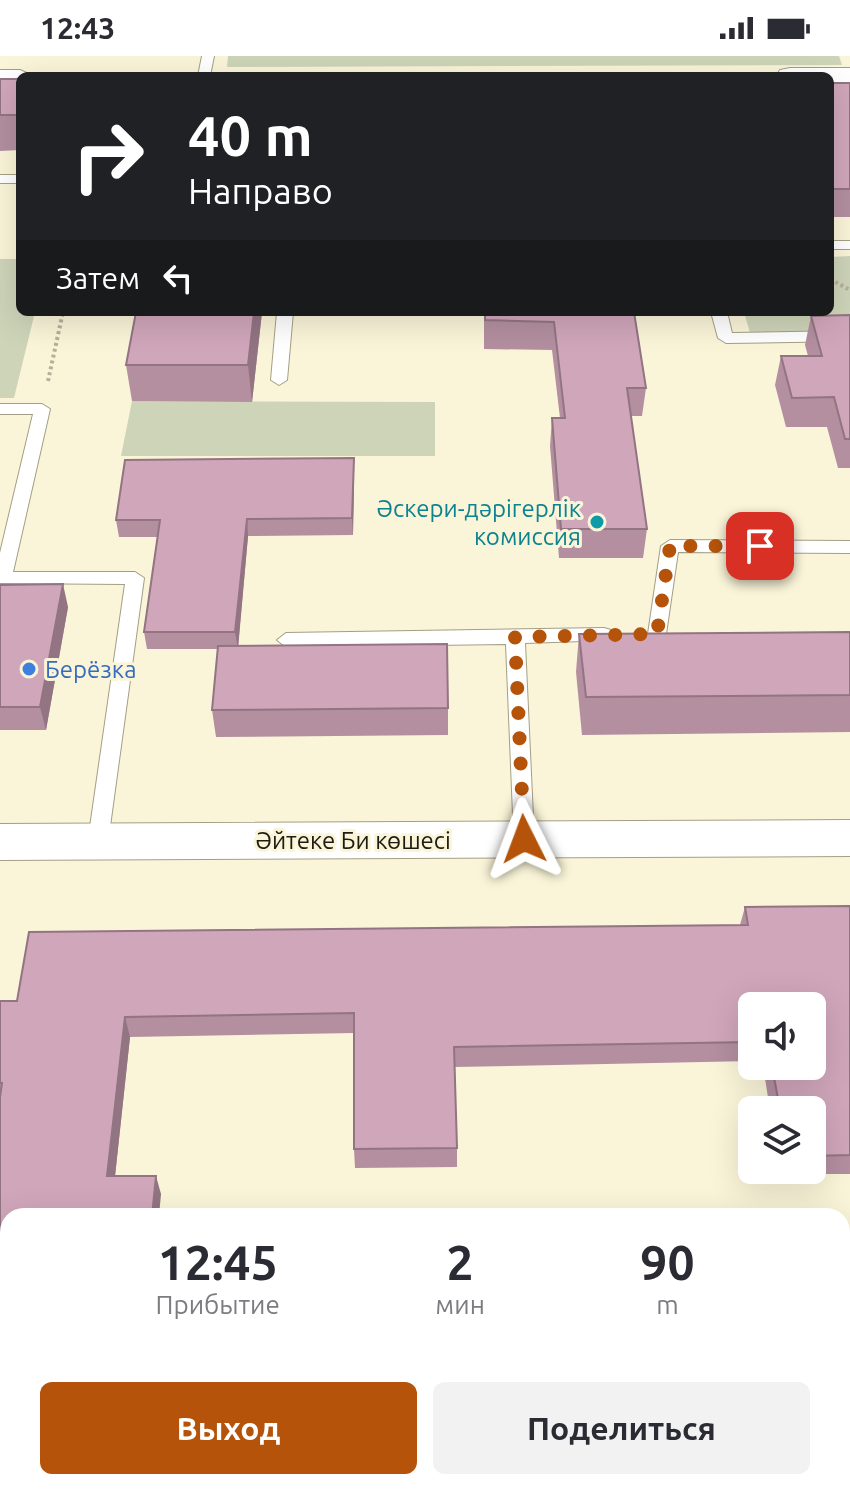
<!DOCTYPE html>
<html lang="ru">
<head>
<meta charset="utf-8">
<style>
	body { margin:0; font-family:Ubuntu,sans-serif; background:#f2f2f3; color:#2b2b33; height:100vh; display:flex; flex-direction:column; font-size:30px; white-space:nowrap }
	* { box-sizing:border-box; margin:0 }
	p { font-size:26px; color:#7c7c81 }
	.icon { flex:none; width:44px; height:44px; fill:none; stroke:currentColor; stroke-width:2; stroke-linecap:round; stroke-linejoin:round }
	.map { position:relative; flex:1; overflow:hidden }
	.side { position:absolute; left:0px; top:1152px; width:850px; height:282px; display:flex; flex-direction:column; background:#fff; border-radius:24px 24px 0 0; box-shadow:0 8px 32px #0002 }
	.side>* { flex:none }
	.banner { position:absolute; left:16px; top:16px; width:818px; height:244px; border-radius:12px; box-shadow:0 8px 32px #0002; background:#202124; color:#fff; overflow:hidden }
	.controls { position:absolute; left:738px; top:936px; display:grid; gap:16px }
	.controls a { display:grid; place-items:center; width:88px; height:88px; border-radius:12px; background:#fff; box-shadow:0 8px 32px #0002; font-size:40px }
	.pin { position:absolute; display:grid; place-items:center; width:68px; height:68px; color:#fff; margin:-34px; border-radius:16px; box-shadow:0 4px 12px #0006 }
	.me { position:absolute; width:88px; margin:-44px; rotate:357deg; stroke-linejoin:round; filter:drop-shadow(0 0 6px #0008) }
	.turn { display:flex; align-items:center; gap:28px; height:168px; padding:0 40px; font-size:36px }
	.turn .icon { width:104px; height:104px; stroke-width:2.5 }
	.turn b { display:block; font-size:56px; line-height:68px }
	.then { display:flex; align-items:center; height:76px; padding:0 40px; background:#0003; gap:16px; font-size:30px }
	.eta { display:flex; justify-content:space-evenly; align-items:center; height:136px; text-align:center }
	.eta b { font-size:48px; font-weight:600; line-height:56px }
	.action { display:flex; gap:16px; margin-top:auto; padding:16px 40px }
	.action a { flex:1; height:92px; border-radius:12px; background:#b45309; color:#fff; font-size:32px; font-weight:600; line-height:92px; text-align:center }
	.action a+a { background:#f2f2f3; color:#2b2b33 }
	.status { display:flex; justify-content:space-between; align-items:center; height:56px; padding:0 40px; background:#fff; direction:ltr }
	.status svg { height:22px; fill:currentColor }
	.map>svg:first-child { display:block }
</style>
</head>
<body>
<div class="status"><b>12:43</b><svg viewBox="0 0 49 12"><path d="M0 12V9h3v3zM5 12V6h3v6zM10 12V3h3v9zM15 12V0h3v12zM26 1h20v11H26zM47 4h2v5h-2z"/></svg></div>
<div class="map">
<svg width="850" height="1433" viewBox="0 0 850 1433">
	<rect width="100%" height="100%" fill="#faf5d8"/>
	<g fill="#ced4b8">
		<path d="M 228,0 L 839,0 L 842,9 L 227,11 Z"/>
		<path d="M 850,200 L 850,276 L 750,277 L 744,256 L 830,256 L 830,201 Z"/>
		<path d="M 0,203 L 20,203 L 20,256 L 35,256 L 14,342 L 0,342 Z"/>
		<path d="M 132,345 L 435,346 L 435,400 L 121,400 Z"/>
	</g>
	<g fill="none" stroke-linecap="round" stroke-linejoin="round">
		<g stroke="#a49f84" stroke-width="2">
			<g id="lane">
				<path d="M 202,0 L 214,0 L 210,20 L 198,20 Z"/>
				<rect x="0" y="119" width="20" height="8"/>
				<rect x="830" y="185" width="20" height="8"/>
				<path d="M 277,256 L 293,256 L 287,324 L 279,329 L 271,324 Z"/>
				<path d="M 711,256 L 727,256 L 732,277 L 850,275 L 850,285 L 726,287 L 718,282 Z"/>
				<path d="M 0,348 L 42,348 L 50,353 L 13,516 L 135,516 L 144,522 L 108,785 L 105,791 L 98,793 L 91,791 L 88,785 L 125,528 L 0,527 L 0,497 L 33,358 L 0,358 Z"/>
				<path d="M 670,484 L 850,485 L 850,497 L 678,496 L 666,578 L 657,585 L 648,578 L 661,490 Z"/>
				<path d="M 604,572 L 611,574 L 613,579 L 611,584 L 525,587 L 534,783 L 531,789 L 524,791 L 517,789 L 514,783 L 506,588 L 286,591 L 277,584 L 286,577 Z"/>
			</g>
		</g>
		<g stroke="#a49f84" stroke-width="2">
			<g id="secondary">
				<path d="M 790,12 L 850,12 L 850,28 L 830,28 L 830,20 L 776,20 L 780,14 Z"/>
				<path d="M 0,14 L 20,14 L 33,20 L 20,20 L 20,30 L 0,30 Z"/>
				<path d="M 850,764 L 850,800 L 0,804 L 0,768 Z"/>
			</g>
		</g>
		<g stroke="#b4b099" stroke-width="4" stroke-dasharray="3 3" stroke-linecap="butt">
			<path d="M 830,223 L 850,234"/>
			<path d="M 48,325 L 63,256"/>
		</g>
		<use href="#lane" fill="#fff" fill-rule="evenodd"/>
		<use href="#secondary" fill="#fff" fill-rule="evenodd"/>
	</g>
	<g fill="#b38fa0">
		<path d="M 0,23 L 20,23 L 20,94 L 0,95 Z"/>
		<rect x="830" y="27" width="20" height="134"/>
		<path d="M 262,256 L 252,346 L 132,345 L 126,309 Z"/>
		<path d="M 484,256 L 634,256 L 646,332 L 642,360 L 631,360 L 647,473 L 643,502 L 559,502 L 550,390 L 552,362 L 560,362 L 552,294 L 484,293 Z"/>
		<path d="M 850,259 L 850,412 L 838,412 L 827,371 L 786,371 L 775,329 L 781,300 L 808,300 L 805,289 L 811,260 Z"/>
		<path d="M 354,419 L 353,479 L 248,480 L 238,590 L 448,652 L 448,679 L 216,681 L 212,654 L 218,593 L 147,593 L 144,576 L 158,481 L 119,481 L 116,464 Z"/>
		<path d="M 0,529 L 68,551 L 46,674 L 0,674 Z"/>
		<path d="M 850,576 L 850,676 L 582,679 L 576,616 L 579,578 Z"/>
		<path d="M 850,850 L 850,1118 L 781,1118 L 780,1114 L 812,1114 L 812,1054 L 770,1054 L 763,1010 L 812,1010 L 752,950 L 752,1005 L 455,1011 L 457,1092 L 457,1111 L 355,1112 L 354,1093 L 354,977 L 130,981 L 115,1120 L 161,1138 L 0,1433 L 0,945 L 17,945 L 740,869 L 745,851 Z"/>
	</g>
	<g fill="#927482">
		<path d="M 254,256 L 262,256 L 252,346 L 248,309 Z"/>
		<path d="M 354,402 L 354,419 L 353,479 L 352,462 Z"/>
		<path d="M 247,463 L 248,480 L 238,593 L 235,576 Z"/>
		<path d="M 63,528 L 68,551 L 46,674 L 40,651 Z"/>
		<path d="M 125,961 L 130,981 L 113,1139 L 107,1120 Z"/>
		<path d="M 156,1120 L 161,1138 L 159,1160 L 152,1160 Z"/>
	</g>
	<g fill="#d0a6ba" stroke="#927482" stroke-width="2">
		<rect x="0" y="23" width="20" height="36"/>
		<rect x="830" y="27" width="20" height="106"/>
		<path d="M 136,256 L 254,256 L 248,309 L 126,309 Z"/>
		<path d="M 485,256 L 634,256 L 646,332 L 627,332 L 647,473 L 561,473 L 552,362 L 565,362 L 554,266 L 485,264 Z"/>
		<path d="M 850,259 L 850,383 L 845,383 L 834,341 L 792,342 L 781,300 L 822,300 L 811,260 Z"/>
		<path d="M 354,402 L 352,462 L 247,463 L 235,576 L 144,576 L 160,464 L 116,464 L 125,404 Z"/>
		<path d="M 63,528 L 40,651 L 0,651 L 0,529 Z"/>
		<path d="M 850,576 L 850,639 L 586,641 L 579,578 Z"/>
		<path d="M 447,588 L 448,652 L 212,654 L 218,590 Z"/>
		<path d="M 850,850 L 850,1099 L 812,1100 L 812,1054 L 780,1054 L 772,1010 L 812,1010 L 812,950 L 752,950 L 752,986 L 454,991 L 457,1092 L 354,1093 L 354,957 L 125,961 L 107,1120 L 156,1120 L 152,1160 L 8,1160 L 8,1426 L 563,1426 L 564,1433 L 0,1433 L 0,1041 L 2,1027 L 0,1027 L 0,945 L 17,945 L 29,876 L 748,869 L 745,851 Z"/>
		<path d="M 842,1358 L 850,1358 L 850,1433 L 665,1433 L 664,1426 L 842,1426 Z"/>
	</g>
	<g fill="none" stroke-linecap="round" stroke-linejoin="round">
		<path stroke="#b45309" stroke-width="14" stroke-dasharray="0 25.2" d="M 524,783 L 515,581 L 657,578 L 670,490 L 760,490"/>
	</g>
	<circle fill="#0f9aa8" stroke="#faf5d8" stroke-width="3" cx="597" cy="466" r="8"/>
	<circle fill="#3f7fe0" stroke="#faf5d8" stroke-width="3" cx="29" cy="613" r="8"/>
	<g text-anchor="middle" dominant-baseline="central" stroke-width="6" stroke-linejoin="round" paint-order="stroke">
		<g font-size="24" fill="#0d838f" stroke="#faf5d8" text-anchor="end">
			<text x="581" y="452">Әскери-дәрігерлік<tspan x="581" dy="28">комиссия</tspan></text>
		</g>
		<g font-size="24" fill="#366cbe" stroke="#faf5d8" text-anchor="start">
			<text x="45" y="613">Берёзка</text>
		</g>
		<g font-size="24" fill="#1e1c12" stroke="#faf5d8">
			<text x="353" y="784">Әйтеке Би көшесі</text>
		</g>
	</g>
</svg>
<div class="controls">
<a><svg class="icon" aria-label="sound" viewBox="0 0 24 24"><path d="M4 9h4l5-4v14l-5-4H4zM17 9q2 3 0 6"/></svg></a>
<a><svg class="icon" aria-label="layers" viewBox="0 0 24 24"><path d="M12 4l9 5-9 5-9-5zM3 14l9 5 9-5"/></svg></a>
</div>
<div class="pin" style="left:760px;top:490px;background:#d93025"><svg class="icon" aria-label="arrive" viewBox="0 0 24 24"><path d="M6 21V4h12l-3 4 3 4H6"/></svg></div>
<svg class="me" style="left:524px;top:783px" viewBox="-20 -20 40 40"><path d="M0-17L14 15 0 8-14 15z" fill="#b45309" stroke="#fff" stroke-width="4"/></svg>
<div class="banner">
<div class="turn"><svg class="icon" aria-label="right" viewBox="0 0 24 24"><path d="M7 20v-9h11M14 6l5 5-5 5"/></svg><div><b>40 m</b>Направо</div></div>
<div class="then">Затем<svg class="icon" aria-label="left" viewBox="0 0 24 24"><path d="M17 20v-9H6M10 6l-5 5 5 5"/></svg></div>
</div>
<section class="side">
<div class="eta">
<div><b>12:45</b><p>Прибытие</p></div>
<div><b>2</b><p>мин</p></div>
<div><b>90</b><p>m</p></div>
</div>
<div class="action"><a>Выход</a><a>Поделиться</a></div>
</section>
</div>
</body>
</html>
